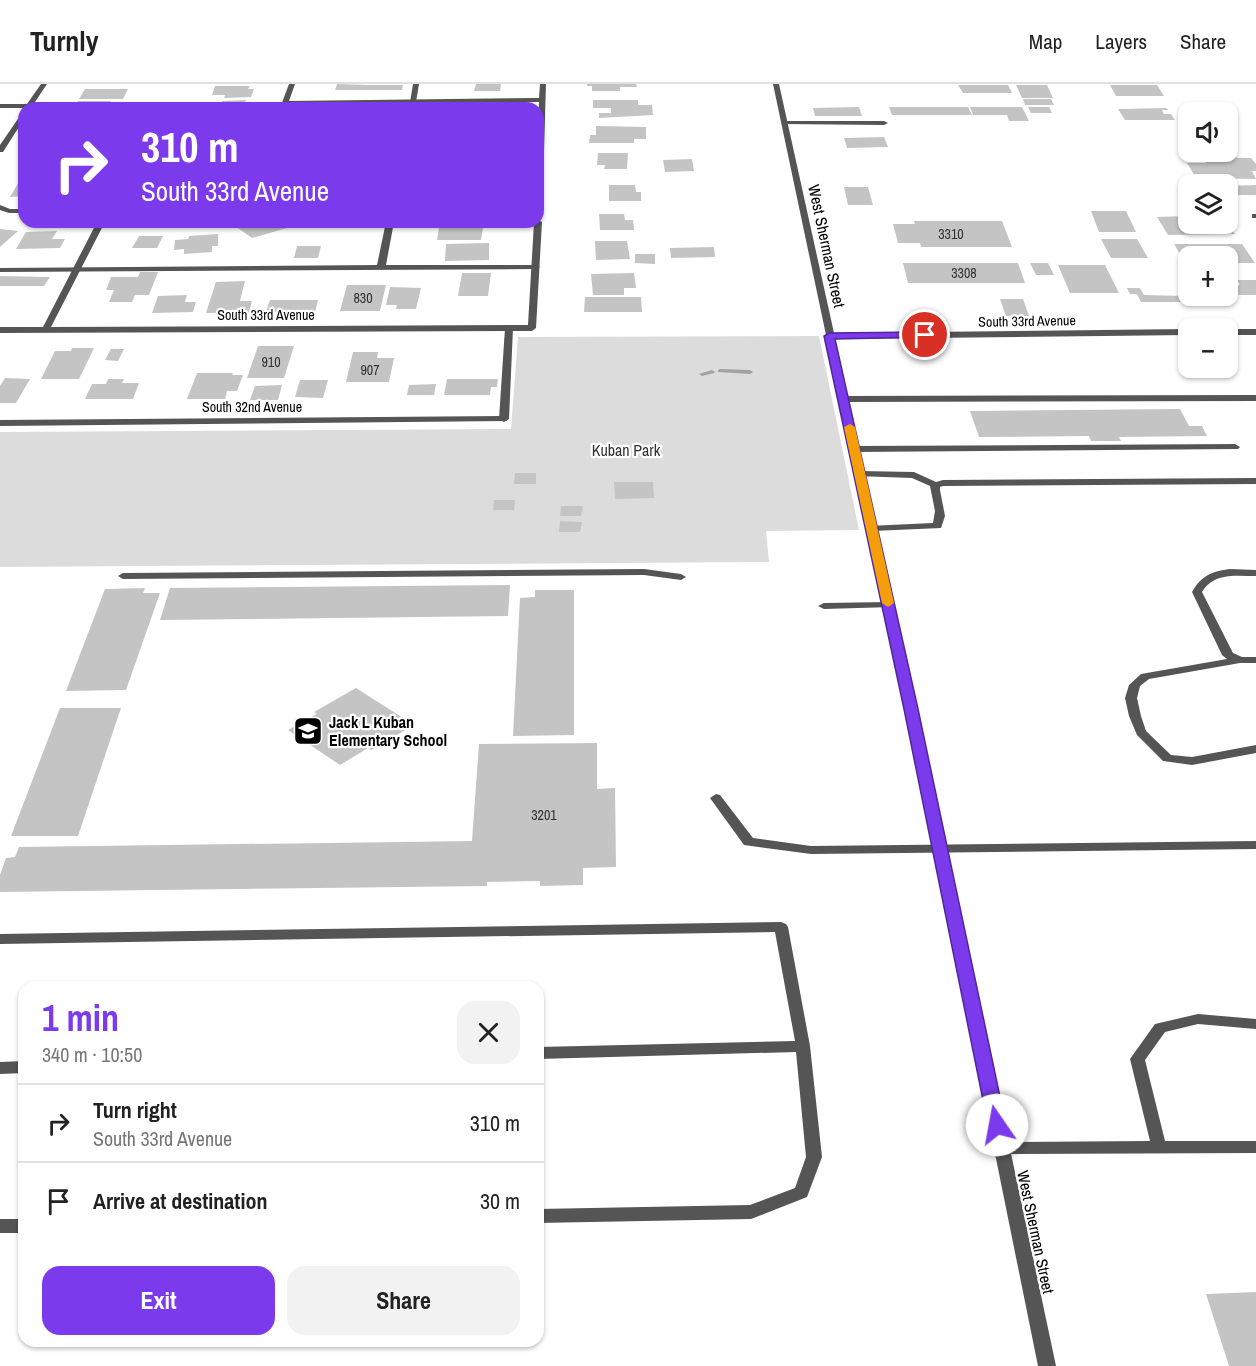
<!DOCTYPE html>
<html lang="en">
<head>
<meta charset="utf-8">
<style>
	body { margin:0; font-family:"Archivo Narrow",sans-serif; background:#f2f2f2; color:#222; height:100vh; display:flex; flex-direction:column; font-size:22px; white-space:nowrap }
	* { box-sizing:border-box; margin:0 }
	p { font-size:20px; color:#767676 }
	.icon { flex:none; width:33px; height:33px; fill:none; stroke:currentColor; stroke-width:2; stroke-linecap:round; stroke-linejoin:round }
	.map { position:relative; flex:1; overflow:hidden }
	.details { position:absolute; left:18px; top:897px; width:526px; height:366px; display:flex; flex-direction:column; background:#fff; border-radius:18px; box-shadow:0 2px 4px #0004 }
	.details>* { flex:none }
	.hud { position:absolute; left:18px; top:18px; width:526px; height:126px; border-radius:18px; box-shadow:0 2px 4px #0004; background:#7c3aed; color:#fff; overflow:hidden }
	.controls { position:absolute; left:1178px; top:18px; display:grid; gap:12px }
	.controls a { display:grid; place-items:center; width:60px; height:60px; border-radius:12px; background:#fff; box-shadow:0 2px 4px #0004; font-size:30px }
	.pin { position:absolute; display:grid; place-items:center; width:51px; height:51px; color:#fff; margin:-26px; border:3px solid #fff; border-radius:50%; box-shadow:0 2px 6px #0007 }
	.me { position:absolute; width:66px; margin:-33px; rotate:348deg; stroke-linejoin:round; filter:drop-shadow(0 0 4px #0008) }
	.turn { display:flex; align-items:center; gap:21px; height:126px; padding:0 24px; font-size:27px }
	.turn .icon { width:78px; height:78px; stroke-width:2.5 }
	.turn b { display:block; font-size:42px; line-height:51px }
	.round { display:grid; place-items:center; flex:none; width:63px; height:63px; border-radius:18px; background:#f2f2f2 }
	.headline { display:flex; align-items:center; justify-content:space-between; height:102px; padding:0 24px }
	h1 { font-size:36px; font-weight:700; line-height:45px; color:#7c3aed }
	.button { display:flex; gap:12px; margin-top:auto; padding:12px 24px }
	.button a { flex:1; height:69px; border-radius:18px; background:#7c3aed; color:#fff; font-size:24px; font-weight:700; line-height:69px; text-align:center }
	.button a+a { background:#f2f2f2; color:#222 }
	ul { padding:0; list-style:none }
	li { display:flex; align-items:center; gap:18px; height:78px; padding:0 24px; border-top:2px solid #e0e0e0 }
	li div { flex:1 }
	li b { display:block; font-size:22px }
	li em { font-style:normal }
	header { display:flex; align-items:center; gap:36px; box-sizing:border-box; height:84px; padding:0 30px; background:#fff; border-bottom:2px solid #e0e0e0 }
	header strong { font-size:28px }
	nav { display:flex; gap:33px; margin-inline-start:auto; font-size:21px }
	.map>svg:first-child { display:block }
</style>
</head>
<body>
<header>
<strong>Turnly</strong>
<nav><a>Map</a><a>Layers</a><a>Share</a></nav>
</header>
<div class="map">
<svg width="1256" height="1282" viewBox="0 0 1256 1282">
	<rect width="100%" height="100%" fill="#fff"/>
	<path fill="#dcdcdc" d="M 819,252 L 859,446 L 766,447 L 769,478 L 0,483 L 0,348 L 511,345 L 518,253 Z"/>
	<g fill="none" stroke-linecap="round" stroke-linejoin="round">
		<g fill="#a3a3a3" fill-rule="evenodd">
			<path d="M 720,285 L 750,286 L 753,288 L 750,290 L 718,288 L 718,286 Z"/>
			<path d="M 712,286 L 715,288 L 714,289 L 702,292 L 699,290 Z"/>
		</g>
	</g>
	<g fill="#c4c4c4">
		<path d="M 337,0 L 368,1 L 403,1 L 402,6 L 335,6 Z"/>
		<path d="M 476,0 L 501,0 L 500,7 L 474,7 Z"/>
		<path d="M 587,0 L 636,0 L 637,3 L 620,3 L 620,7 L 592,7 L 592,2 L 587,2 Z"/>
		<path d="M 958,1 L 1008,1 L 1012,9 L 963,9 Z"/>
		<path d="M 1016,1 L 1047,1 L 1053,14 L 1022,14 Z"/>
		<path d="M 1110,1 L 1157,1 L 1164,12 L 1116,12 Z"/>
		<path d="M 215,2 L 250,2 L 248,5 L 254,5 L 251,13 L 224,14 L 225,11 L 212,11 Z"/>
		<path d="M 85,5 L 128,5 L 123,15 L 79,15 Z"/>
		<path d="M 1023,15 L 1051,15 L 1054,21 L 1025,21 Z"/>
		<path d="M 246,16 L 243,24 L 219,24 L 222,17 Z"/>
		<path d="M 593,16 L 638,16 L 638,21 L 652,21 L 653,31 L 599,34 L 599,29 L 611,29 L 611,24 L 593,24 Z"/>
		<path d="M 78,17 L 111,17 L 107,24 L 74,24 Z"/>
		<path d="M 859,23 L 862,32 L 815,32 L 813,24 Z"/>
		<path d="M 889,23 L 968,23 L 972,31 L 892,31 Z"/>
		<path d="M 970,23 L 1022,23 L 1029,37 L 1009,37 L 1007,31 L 973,31 Z"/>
		<path d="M 1028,23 L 1049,23 L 1052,29 L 1031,29 Z"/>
		<path d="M 1166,24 L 1168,26 L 1162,26 L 1164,30 L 1171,30 L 1175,36 L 1125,36 L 1118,25 Z"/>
		<path d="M 596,42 L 646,43 L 646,55 L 634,55 L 634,59 L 589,59 L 590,51 L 596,51 Z"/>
		<path d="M 884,53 L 888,63 L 847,64 L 844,54 Z"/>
		<path d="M 598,69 L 628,69 L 627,85 L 604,85 L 605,81 L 597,81 Z"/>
		<path d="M 1203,73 L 1251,74 L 1256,80 L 1256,87 L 1252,87 L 1256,95 L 1196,94 L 1187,79 L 1206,79 Z"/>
		<path d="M 692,75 L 694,87 L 665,88 L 663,76 Z"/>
		<path d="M 24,89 L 24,112 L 10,113 Z"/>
		<path d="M 609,101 L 635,101 L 636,108 L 641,108 L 641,117 L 609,117 Z"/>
		<path d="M 1256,101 L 1256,111 L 1234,111 L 1227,102 Z"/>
		<path d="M 844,103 L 868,103 L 873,121 L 848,121 Z"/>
		<path d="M 1091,127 L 1126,127 L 1136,148 L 1099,148 Z"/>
		<path d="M 599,130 L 624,130 L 625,136 L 633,136 L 634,146 L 600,146 Z"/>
		<path d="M 1188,132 L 1188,140 L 1228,140 L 1235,150 L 1168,151 L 1157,133 Z"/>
		<path d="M 914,137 L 1002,137 L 1012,163 L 921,163 L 920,159 L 898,159 L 893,140 L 915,140 Z"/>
		<path d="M 250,138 L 266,138 L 270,141 L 278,139 L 287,144 L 252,154 L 235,142 Z"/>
		<path d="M 440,138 L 484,138 L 481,156 L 437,156 Z"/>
		<path d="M 0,145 L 18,147 L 0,163 Z"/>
		<path d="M 57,147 L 52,155 L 65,155 L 60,164 L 16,165 L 26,148 Z"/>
		<path d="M 218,150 L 218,162 L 212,162 L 212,168 L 184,170 L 184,165 L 174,166 L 175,156 L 188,155 L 189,152 Z"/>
		<path d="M 139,152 L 163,152 L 157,164 L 132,164 Z"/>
		<path d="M 1101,155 L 1137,155 L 1148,174 L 1111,174 Z"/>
		<path d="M 595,157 L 627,157 L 630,175 L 596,176 Z"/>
		<path d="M 489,159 L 489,176 L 445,177 L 446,160 Z"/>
		<path d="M 1174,160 L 1242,160 L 1255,179 L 1227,179 L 1227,172 L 1188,172 L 1188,179 L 1185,179 Z"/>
		<path d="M 297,162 L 321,162 L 318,174 L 294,174 Z"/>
		<path d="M 714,163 L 715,173 L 671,174 L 670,164 Z"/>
		<path d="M 635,170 L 655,170 L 655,180 L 635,179 Z"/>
		<path d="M 903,179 L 1018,179 L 1025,199 L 908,199 Z"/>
		<path d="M 1030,179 L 1048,179 L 1054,191 L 1036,191 Z"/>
		<path d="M 1058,181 L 1105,181 L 1119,209 L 1070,209 Z"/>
		<path d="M 140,188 L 158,188 L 149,211 L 135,211 L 132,218 L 109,218 L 114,206 L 106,206 L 111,193 L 138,193 Z"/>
		<path d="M 462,189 L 491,189 L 488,212 L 458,212 Z"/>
		<path d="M 634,189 L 636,204 L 624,204 L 624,211 L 593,211 L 591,190 Z"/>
		<path d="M 0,192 L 50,193 L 44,202 L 0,202 Z"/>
		<path d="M 1237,196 L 1256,196 L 1256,211 L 1227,211 L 1227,201 L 1240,201 Z"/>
		<path d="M 245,197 L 240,217 L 252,217 L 249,229 L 206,229 L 216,198 Z"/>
		<path d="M 347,201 L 386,201 L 380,227 L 340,227 Z"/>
		<path d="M 390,203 L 421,204 L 416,225 L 396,225 L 397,221 L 386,221 Z"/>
		<path d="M 1127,204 L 1140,204 L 1144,211 L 1186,212 L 1190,218 L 1141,218 L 1137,210 L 1130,210 Z"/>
		<path d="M 187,211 L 185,218 L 196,218 L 193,228 L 152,229 L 158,212 Z"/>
		<path d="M 585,213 L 641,213 L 642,228 L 584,228 Z"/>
		<path d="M 1000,215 L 1023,215 L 1029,232 L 1006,232 Z"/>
		<path d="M 270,216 L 318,216 L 315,228 L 266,228 Z"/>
		<path d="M 258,262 L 294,262 L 284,294 L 247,294 Z"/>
		<path d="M 72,264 L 94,264 L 79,295 L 41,295 L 55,267 L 71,267 Z"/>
		<path d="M 111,265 L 124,265 L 118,277 L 105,276 Z"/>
		<path d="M 353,268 L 378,268 L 377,274 L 394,274 L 389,298 L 346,298 Z"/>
		<path d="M 197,289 L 233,289 L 232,291 L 243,291 L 237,307 L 227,307 L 225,315 L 187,315 Z"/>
		<path d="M 5,294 L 30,295 L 16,319 L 0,319 L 0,302 Z"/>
		<path d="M 108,295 L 124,295 L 122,299 L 139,299 L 133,315 L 85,315 L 92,300 L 106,300 Z"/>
		<path d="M 447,295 L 498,295 L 497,303 L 491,303 L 490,311 L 444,311 Z"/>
		<path d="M 300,296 L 328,296 L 323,314 L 295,313 Z"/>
		<path d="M 436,300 L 434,311 L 407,311 L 409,301 Z"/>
		<path d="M 282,301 L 278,316 L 250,316 L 255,302 Z"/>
		<path d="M 1180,325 L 1189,342 L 1202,342 L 1207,352 L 1119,353 L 1121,357 L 1091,357 L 1089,352 L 979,353 L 970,327 Z"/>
		<path d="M 515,389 L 536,389 L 536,400 L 514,400 Z"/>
		<path d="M 614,398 L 653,398 L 654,414 L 615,415 Z"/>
		<path d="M 494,416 L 515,416 L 514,426 L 493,426 Z"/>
		<path d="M 561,422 L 583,422 L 581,432 L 560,432 Z"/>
		<path d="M 560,437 L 582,438 L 580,448 L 559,448 Z"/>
		<path d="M 510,501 L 508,532 L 160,536 L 170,504 Z"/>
		<path d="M 145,504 L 143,509 L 160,509 L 126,606 L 66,607 L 105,505 Z"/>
		<path d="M 535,506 L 574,506 L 574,651 L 513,652 L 520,514 L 535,513 Z"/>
		<path d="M 356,604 L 414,641 L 371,666 L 368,664 L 340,681 L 288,646 L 317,630 L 314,628 Z"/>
		<path d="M 60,624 L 121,624 L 78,752 L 11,752 Z"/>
		<path d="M 597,659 L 597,705 L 615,704 L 616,783 L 583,784 L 583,801 L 540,802 L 540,797 L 487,798 L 487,802 L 0,808 L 0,791 L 6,774 L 15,773 L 19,763 L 472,757 L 479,660 Z"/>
		<path d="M 1256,1208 L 1256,1282 L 1229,1282 L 1206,1210 Z"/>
	</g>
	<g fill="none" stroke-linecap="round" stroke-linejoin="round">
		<g fill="#555" fill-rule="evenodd">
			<path d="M 413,0 L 419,0 L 415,24 L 409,24 Z"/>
			<path d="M 785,37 L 884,37 L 888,39 L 884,41 L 783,40 L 783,38 Z"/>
			<rect x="1252" y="130" width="4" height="4"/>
			<path d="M 386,138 L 394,138 L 386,181 L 536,181 L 540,183 L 536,185 L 0,188 L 0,184 L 377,181 Z"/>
			<path d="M 509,241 L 513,244 L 509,335 L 504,338 L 499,335 L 505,244 Z"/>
			<path d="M 1256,311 L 1256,317 L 844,318 L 839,315 L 844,312 Z"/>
			<path d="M 1235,360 L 1240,363 L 1238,365 L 855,368 L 850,365 L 855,362 Z"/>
			<path d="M 860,387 L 914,388 L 936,398 L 943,396 L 1256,394 L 1256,400 L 943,402 L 940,403 L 940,406 L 945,432 L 941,444 L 872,447 L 867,444 L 868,442 L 933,439 L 935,427 L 930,402 L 912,394 L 856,392 L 855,390 Z"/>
			<path d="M 644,485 L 681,490 L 686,493 L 681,496 L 644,491 L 123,495 L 118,492 L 123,489 Z"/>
			<path d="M 1230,485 L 1256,486 L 1256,492 C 1236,492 1214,488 1202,508 L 1233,569 L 1242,573 L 1256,573 L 1256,579 L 1240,579 L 1149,595 L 1140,602 L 1137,614 L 1141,632 L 1146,647 L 1171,671 L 1192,673 L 1256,661 L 1256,669 L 1192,681 L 1163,677 L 1137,651 L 1129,632 L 1125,614 L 1129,601 L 1141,590 L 1227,575 L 1222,571 L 1192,508 C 1201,492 1212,487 1230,485 Z"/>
			<path d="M 888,518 L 892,519 L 894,521 L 892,523 L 824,525 L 818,522 L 824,519 Z"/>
			<path d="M 716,710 L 720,711 L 753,754 L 811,762 L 1256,757 L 1256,765 L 811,770 L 744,761 L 710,714 Z"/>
			<path d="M 781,838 L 786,840 L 788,843 L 810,962 L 822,1073 L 807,1113 L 751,1135 L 538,1139 L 538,1125 L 750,1121 L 795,1104 L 806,1073 L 796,968 L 538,975 L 538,963 L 795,957 L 775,848 L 0,860 L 0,850 Z"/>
			<path d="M 1198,930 L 1256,935 L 1256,945 L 1198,940 L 1165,948 L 1145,976 L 1165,1057 L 1256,1057 L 1256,1069 L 1002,1070 L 997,1068 L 994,1064 L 997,1060 L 1002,1058 L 1150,1057 L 1130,975 L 1155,940 Z"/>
			<path d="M 24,977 L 24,989 L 0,990 L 0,978 Z"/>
			<rect x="0" y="1135" width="24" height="14"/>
		</g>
		<g fill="#555" fill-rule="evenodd">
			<path d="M 41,0 L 47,0 L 31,24 L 0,24 L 0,20 L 27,20 Z"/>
			<path d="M 289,0 L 295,0 L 289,17 L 539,14 L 540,0 L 546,0 L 542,132 L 538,134 L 539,18 L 288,21 L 286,24 L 280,24 Z"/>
			<path d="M 773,0 L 779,0 L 834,249 L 1188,245 L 1188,251 L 835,255 L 917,625 L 1056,1282 L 1038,1282 L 905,625 Z"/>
			<path d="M 24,28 L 24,35 L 3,68 L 0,68 L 0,61 L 22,29 Z"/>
			<path d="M 0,121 L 10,125 L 24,125 L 24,129 L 9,129 L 0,126 Z"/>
			<path d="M 538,136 L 542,138 L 536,244 L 532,247 L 0,249 L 0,243 L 43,243 L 97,138 L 105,138 L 51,243 L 528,241 L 534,138 L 538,138 Z"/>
			<rect x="1227" y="245" width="29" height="6"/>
			<path d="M 504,332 L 507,333 L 507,337 L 0,342 L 0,336 Z"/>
		</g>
	</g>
	<path fill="#7c3aed" stroke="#51269a" stroke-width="1.5" d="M 925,248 L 930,251 L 929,253 L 835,255 L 918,625 L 1006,1041 L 1003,1046 L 997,1048 L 991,1046 L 988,1041 L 904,625 L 824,252 L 829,249 Z"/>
	<path fill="#f59e0b" d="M 850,340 L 855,343 L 894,519 L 888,523 L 882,519 L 844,343 Z"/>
	<defs>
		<g id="school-square" transform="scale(1.5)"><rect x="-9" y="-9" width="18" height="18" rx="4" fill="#000" stroke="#fff"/><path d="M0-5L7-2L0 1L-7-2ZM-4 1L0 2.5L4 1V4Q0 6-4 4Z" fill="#fff"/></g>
	</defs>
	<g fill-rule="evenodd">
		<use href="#school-square" x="308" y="647"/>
	</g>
	<g text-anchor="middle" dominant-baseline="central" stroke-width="4.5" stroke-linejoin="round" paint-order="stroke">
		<g font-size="14" fill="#313131">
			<text x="951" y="150">3310</text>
			<text x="964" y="189">3308</text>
			<text x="363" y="214">830</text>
			<text x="271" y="278">910</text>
			<text x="370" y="286">907</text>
			<text x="544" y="731">3201</text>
		</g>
		<g font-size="14" fill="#000" stroke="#fff">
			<text x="266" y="231">South 33rd Avenue</text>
			<text transform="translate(1027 237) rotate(-1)">South 33rd Avenue</text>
			<text x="252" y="323">South 32nd Avenue</text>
		</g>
		<g font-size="16" fill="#000" stroke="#fff">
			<text transform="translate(827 162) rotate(78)">West Sherman Street</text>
			<text transform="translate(1036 1148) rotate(78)">West Sherman Street</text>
		</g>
		<g font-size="16" fill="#333" stroke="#fff">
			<text x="626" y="366">Kuban Park</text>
		</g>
		<g font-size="16" font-weight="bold" fill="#000" stroke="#fff" text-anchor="start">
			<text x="329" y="638">Jack L Kuban<tspan x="329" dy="18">Elementary School</tspan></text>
		</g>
	</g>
</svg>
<div class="controls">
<a><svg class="icon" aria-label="sound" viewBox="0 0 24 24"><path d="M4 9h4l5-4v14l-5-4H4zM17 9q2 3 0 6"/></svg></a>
<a><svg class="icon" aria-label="layers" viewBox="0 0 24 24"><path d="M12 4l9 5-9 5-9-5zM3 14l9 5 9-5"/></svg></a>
<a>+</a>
<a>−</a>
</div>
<div class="pin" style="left:925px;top:251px;background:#d93025"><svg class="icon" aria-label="arrive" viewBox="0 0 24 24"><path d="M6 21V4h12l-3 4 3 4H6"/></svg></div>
<svg class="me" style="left:997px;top:1041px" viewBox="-20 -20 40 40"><circle r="19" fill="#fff"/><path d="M0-13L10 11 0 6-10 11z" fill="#7c3aed"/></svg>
<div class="hud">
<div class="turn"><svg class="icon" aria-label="right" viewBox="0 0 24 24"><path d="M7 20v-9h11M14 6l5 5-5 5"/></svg><div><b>310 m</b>South 33rd Avenue</div></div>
</div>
<section class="details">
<div class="headline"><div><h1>1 min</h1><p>340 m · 10:50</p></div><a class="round"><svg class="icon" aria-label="close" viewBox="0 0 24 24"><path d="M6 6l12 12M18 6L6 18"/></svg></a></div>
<ul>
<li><svg class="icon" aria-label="right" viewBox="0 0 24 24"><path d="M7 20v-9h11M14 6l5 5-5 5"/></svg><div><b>Turn right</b><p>South 33rd Avenue</p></div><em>310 m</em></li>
<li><svg class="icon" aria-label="arrive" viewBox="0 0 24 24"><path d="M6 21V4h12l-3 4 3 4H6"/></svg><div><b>Arrive at destination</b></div><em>30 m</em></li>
</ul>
<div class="button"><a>Exit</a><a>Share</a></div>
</section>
</div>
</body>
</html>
